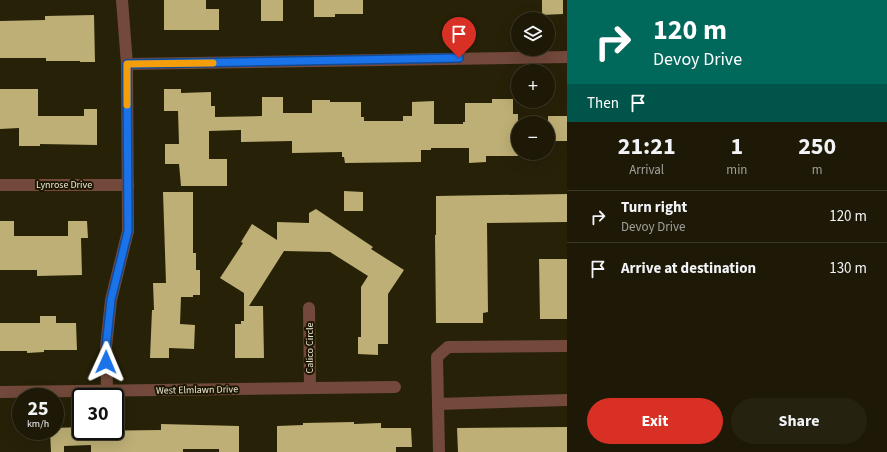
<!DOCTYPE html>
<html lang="en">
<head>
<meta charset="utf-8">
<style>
	body { margin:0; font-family:"Source Sans 3",sans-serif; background:#252210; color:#f1f3f6; height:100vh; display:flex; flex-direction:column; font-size:15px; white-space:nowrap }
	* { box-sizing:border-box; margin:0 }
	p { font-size:13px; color:#a0a09b }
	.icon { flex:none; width:22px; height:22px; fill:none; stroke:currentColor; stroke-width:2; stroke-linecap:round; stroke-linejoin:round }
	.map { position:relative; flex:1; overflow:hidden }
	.sheet { display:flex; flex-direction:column; background:#1d1906; width:320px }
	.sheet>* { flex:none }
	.top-card { background:#00695c; color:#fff; overflow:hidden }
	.controls { position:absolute; left:511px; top:12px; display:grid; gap:8px }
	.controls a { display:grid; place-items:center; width:44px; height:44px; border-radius:50%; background:#1d1906; box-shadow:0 4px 16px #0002,0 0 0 1px #3b3828; font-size:20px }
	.speed { position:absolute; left:12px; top:388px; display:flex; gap:8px; font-size:20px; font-weight:700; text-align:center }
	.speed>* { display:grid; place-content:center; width:52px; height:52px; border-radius:50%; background:#1d1906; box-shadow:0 4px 16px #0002,0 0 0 1px #3b3828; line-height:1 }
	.speed small { font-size:10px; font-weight:400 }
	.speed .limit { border:2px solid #111; border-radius:6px; background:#fff; color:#111 }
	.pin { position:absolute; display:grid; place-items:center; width:34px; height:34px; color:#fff; margin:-41px -17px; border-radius:50% 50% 50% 0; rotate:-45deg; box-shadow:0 0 4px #0007 }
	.pin .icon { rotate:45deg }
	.me { position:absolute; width:44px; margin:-22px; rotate:1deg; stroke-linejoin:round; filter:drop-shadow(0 0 3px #0008) }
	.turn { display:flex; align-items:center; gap:14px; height:84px; padding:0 20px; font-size:18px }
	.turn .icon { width:52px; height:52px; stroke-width:2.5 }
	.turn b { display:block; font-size:28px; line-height:34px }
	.then { display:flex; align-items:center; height:38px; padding:0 20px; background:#0003; gap:8px; font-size:15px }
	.eta { display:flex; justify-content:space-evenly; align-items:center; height:68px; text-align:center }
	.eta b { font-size:24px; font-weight:700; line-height:28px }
	.action { display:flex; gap:8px; margin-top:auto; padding:8px 20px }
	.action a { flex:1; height:46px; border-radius:24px; background:#d93025; color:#fff; font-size:16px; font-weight:700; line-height:46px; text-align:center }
	.action a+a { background:#252210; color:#f1f3f6 }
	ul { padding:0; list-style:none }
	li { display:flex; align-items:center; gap:12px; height:52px; padding:0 20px; border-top:1px solid #3b3828 }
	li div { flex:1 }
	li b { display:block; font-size:15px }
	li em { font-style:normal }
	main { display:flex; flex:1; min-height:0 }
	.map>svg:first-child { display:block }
</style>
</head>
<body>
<main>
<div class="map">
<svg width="567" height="452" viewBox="0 0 567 452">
	<rect width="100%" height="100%" fill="#272108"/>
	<g fill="#bdaf75">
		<path d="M 164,0 L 206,0 L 206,9 L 219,9 L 219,30 L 164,30 Z"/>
		<rect x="261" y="0" width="22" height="21"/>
		<path d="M 314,0 L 363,0 L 363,14 L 335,14 L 335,17 L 314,17 Z"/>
		<path d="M 542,0 L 563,0 L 563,14 L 542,15 Z"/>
		<path d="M 94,15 L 95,62 L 80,62 L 80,61 L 46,61 L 46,58 L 0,58 L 0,21 L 45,20 L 45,16 Z"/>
		<path d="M 0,89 L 38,89 L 38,116 L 84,116 L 84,109 L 97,109 L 97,145 L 40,144 L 40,146 L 19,146 L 19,128 L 0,129 Z"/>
		<path d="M 164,89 L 181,89 L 181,93 L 211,92 L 211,106 L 215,106 L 215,117 L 262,116 L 262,97 L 283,97 L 283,113 L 312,113 L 312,100 L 330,100 L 330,102 L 361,102 L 361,117 L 364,117 L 364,121 L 403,121 L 403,116 L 412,116 L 412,102 L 434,101 L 434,124 L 463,124 L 463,122 L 465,122 L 465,103 L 492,103 L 492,99 L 513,99 L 513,114 L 518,114 L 518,156 L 486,156 L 486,162 L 469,163 L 469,148 L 431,148 L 431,150 L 421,150 L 421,162 L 345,163 L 344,157 L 342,157 L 342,152 L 292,153 L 292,141 L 241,142 L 241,130 L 209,131 L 209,159 L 227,159 L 227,186 L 181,186 L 179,164 L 165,164 L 165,144 L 179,144 L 178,111 L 164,111 Z"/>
		<rect x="548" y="116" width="19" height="25"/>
		<path d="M 344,191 L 363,192 L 363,211 L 344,211 Z"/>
		<path d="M 163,192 L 193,192 L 193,253 L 196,253 L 196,270 L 200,270 L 200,295 L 193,295 L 193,297 L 181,297 L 180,324 L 195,325 L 194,349 L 169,348 L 169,358 L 150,358 L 152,310 L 154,310 L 153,283 L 166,283 Z"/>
		<path d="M 567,194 L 567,222 L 487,223 L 488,312 L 483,313 L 483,323 L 436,323 L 435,235 L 436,235 L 436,196 Z"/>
		<path d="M 316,209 L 373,247 L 371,249 L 404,270 L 388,294 L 388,344 L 378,344 L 378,355 L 358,354 L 358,337 L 361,337 L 361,287 L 368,276 L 330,252 L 284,251 L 249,306 L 263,306 L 264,358 L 235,358 L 235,324 L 241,324 L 241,321 L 244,321 L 244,293 L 220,278 L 243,243 L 241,242 L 252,224 L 277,240 L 277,222 L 309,223 L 309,213 Z"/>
		<path d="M 0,221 L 14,221 L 14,236 L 68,236 L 68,221 L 87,221 L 88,238 L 81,238 L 82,275 L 37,276 L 37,270 L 0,270 Z"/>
		<path d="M 539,259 L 567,259 L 567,319 L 540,319 Z"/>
		<path d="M 40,316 L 56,316 L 56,323 L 76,323 L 77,350 L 44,350 L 44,352 L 27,353 L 27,351 L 0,351 L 0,323 L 40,323 Z"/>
		<path d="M 354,422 L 354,424 L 381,423 L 381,428 L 411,428 L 412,447 L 396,447 L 396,452 L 277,452 L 277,426 L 303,425 L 303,423 Z"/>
		<path d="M 161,424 L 239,426 L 239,452 L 219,452 L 219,449 L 183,449 L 183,452 L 91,452 L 91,445 L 64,446 L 64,452 L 51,452 L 50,431 L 55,431 L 55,428 L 81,427 L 81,431 L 161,430 Z"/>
		<path d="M 567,427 L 567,452 L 458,452 L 457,428 Z"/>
	</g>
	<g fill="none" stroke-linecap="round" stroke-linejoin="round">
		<g stroke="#72493a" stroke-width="12">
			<path d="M 127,64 L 567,57"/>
			<path d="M 0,185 L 128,185"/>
			<path d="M 309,308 L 310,388"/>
			<path d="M 107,390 L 106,347 L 111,300 L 128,231 L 127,64 L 122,0"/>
			<path d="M 0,392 L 395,387"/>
			<path d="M 438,404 L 567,400"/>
			<path d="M 439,452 L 437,357 L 448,347 L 567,346"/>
		</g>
	</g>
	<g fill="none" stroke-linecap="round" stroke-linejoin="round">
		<g stroke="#114b97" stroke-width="10">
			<path id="route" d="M 106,362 L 106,347 L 111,300 L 128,231 L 127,64 L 459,58"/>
		</g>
		<use href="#route" stroke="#1a73e8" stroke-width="7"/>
		<path stroke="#f59e0b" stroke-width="7" d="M 127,105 L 127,64 L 213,63"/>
	</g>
	<g text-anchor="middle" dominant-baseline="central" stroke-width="4" stroke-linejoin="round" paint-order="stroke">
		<g font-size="10" fill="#eae6d7" stroke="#1d1701">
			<text x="64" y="185">Lynrose Drive</text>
			<text transform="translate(310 348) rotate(-90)">Calico Circle</text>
			<text transform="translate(197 390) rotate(-1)">West Elmlawn Drive</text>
		</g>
	</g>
</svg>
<div class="controls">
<a><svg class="icon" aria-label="layers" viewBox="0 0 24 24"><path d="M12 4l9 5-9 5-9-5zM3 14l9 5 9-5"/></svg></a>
<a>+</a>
<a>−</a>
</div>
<div class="speed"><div>25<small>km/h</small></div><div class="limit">30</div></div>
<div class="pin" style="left:459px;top:58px;background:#d93025"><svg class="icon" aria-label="arrive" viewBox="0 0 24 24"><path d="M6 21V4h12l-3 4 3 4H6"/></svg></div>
<svg class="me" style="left:106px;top:362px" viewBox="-20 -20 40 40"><path d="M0-17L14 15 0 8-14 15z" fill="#1a73e8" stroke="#fff" stroke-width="4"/></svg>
</div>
<section class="sheet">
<div class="top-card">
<div class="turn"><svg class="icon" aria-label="right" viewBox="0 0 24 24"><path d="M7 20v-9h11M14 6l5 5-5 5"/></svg><div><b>120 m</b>Devoy Drive</div></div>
<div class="then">Then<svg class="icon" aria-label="arrive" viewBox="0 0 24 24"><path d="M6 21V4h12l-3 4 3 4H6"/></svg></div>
</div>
<div class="eta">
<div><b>21:21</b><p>Arrival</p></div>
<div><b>1</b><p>min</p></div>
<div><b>250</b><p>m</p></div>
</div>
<ul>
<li><svg class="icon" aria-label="right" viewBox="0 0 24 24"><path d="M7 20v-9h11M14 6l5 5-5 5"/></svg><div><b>Turn right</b><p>Devoy Drive</p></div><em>120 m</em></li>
<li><svg class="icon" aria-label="arrive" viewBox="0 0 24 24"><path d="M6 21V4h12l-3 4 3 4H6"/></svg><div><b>Arrive at destination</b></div><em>130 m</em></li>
</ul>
<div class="action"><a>Exit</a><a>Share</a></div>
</section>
</main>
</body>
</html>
